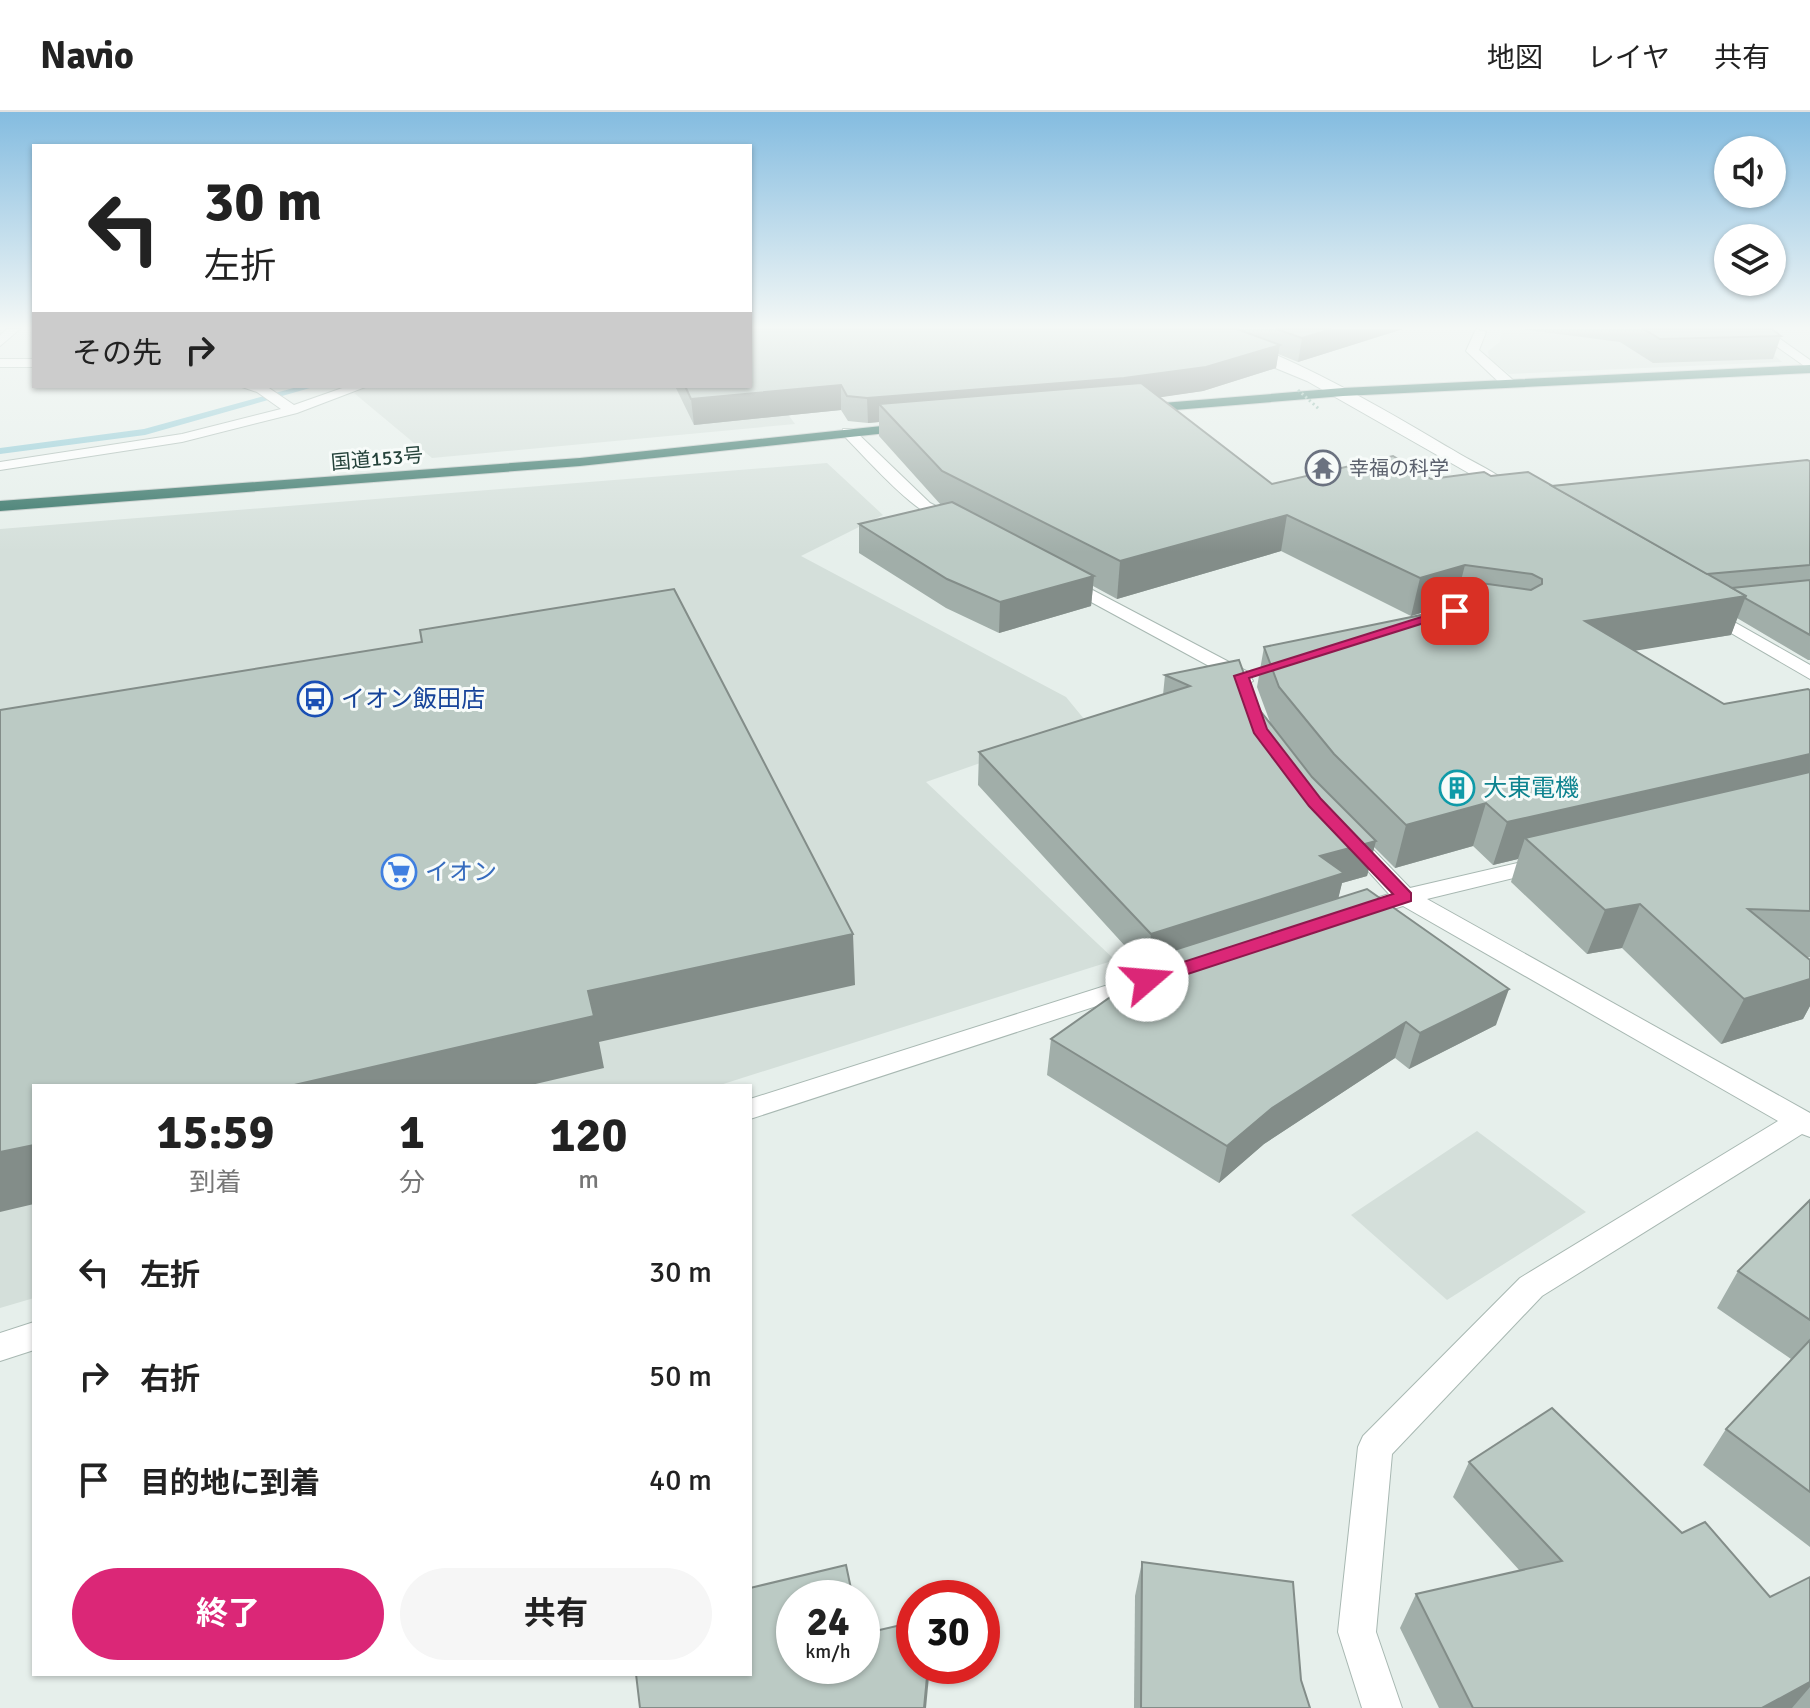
<!DOCTYPE html>
<html lang="ja">
<head>
<meta charset="utf-8">
<style>
	body { margin:0; font-family:Signika,"Noto Sans JP",sans-serif; background:#f6f6f6; color:#222; height:100vh; display:flex; flex-direction:column; font-size:30px; white-space:nowrap }
	* { box-sizing:border-box; margin:0 }
	p { font-size:26px; color:#767676 }
	.icon { flex:none; width:44px; height:44px; fill:none; stroke:currentColor; stroke-width:2; stroke-linecap:round; stroke-linejoin:round }
	.map { position:relative; flex:1; overflow:hidden }
	.panel { position:absolute; left:32px; top:972px; width:720px; height:592px; display:flex; flex-direction:column; background:#fff; border-radius:0px; box-shadow:0 2px 6px #0004 }
	.panel>* { flex:none }
	.hud { position:absolute; left:32px; top:32px; width:720px; height:244px; border-radius:0px; box-shadow:0 2px 6px #0004; background:#fff; color:#222; overflow:hidden }
	.controls { position:absolute; left:1714px; top:24px; display:grid; gap:16px }
	.controls a { display:grid; place-items:center; width:72px; height:72px; border-radius:50%; background:#fff; box-shadow:0 2px 6px #0004; font-size:40px }
	.speed { position:absolute; left:776px; top:1468px; display:flex; gap:16px; font-size:40px; font-weight:700; text-align:center }
	.speed>* { display:grid; place-content:center; width:104px; height:104px; border-radius:50%; background:#fff; box-shadow:0 2px 6px #0004; line-height:1 }
	.speed small { font-size:20px; font-weight:400 }
	.speed .limit { border:12px solid #d22; background:#fff; color:#111 }
	.pin { position:absolute; display:grid; place-items:center; width:68px; height:68px; color:#fff; margin:-34px; border-radius:16px; box-shadow:0 4px 12px #0006 }
	.me { position:absolute; width:88px; margin:-44px; rotate:72deg; stroke-linejoin:round; filter:drop-shadow(0 0 6px #0008) }
	.turn { display:flex; align-items:center; gap:28px; height:168px; padding:0 40px; font-size:36px }
	.turn .icon { width:104px; height:104px; stroke-width:2.5 }
	.turn b { display:block; font-size:56px; line-height:68px }
	.then { display:flex; align-items:center; height:76px; padding:0 40px; background:#0003; gap:16px; font-size:30px }
	.eta { display:flex; justify-content:space-evenly; align-items:center; height:136px; text-align:center }
	.eta b { font-size:48px; font-weight:700; line-height:56px }
	.cta { display:flex; gap:16px; margin-top:auto; padding:16px 40px }
	.cta a { flex:1; height:92px; border-radius:48px; background:#db2777; color:#fff; font-size:32px; font-weight:700; line-height:92px; text-align:center }
	.cta a+a { background:#f6f6f6; color:#222 }
	ul { padding:0; list-style:none }
	li { display:flex; align-items:center; gap:24px; height:104px; padding:0 40px }
	li div { flex:1 }
	li b { display:block; font-size:30px }
	li em { font-style:normal }
	header { display:flex; align-items:center; gap:48px; box-sizing:border-box; height:112px; padding:0 40px; background:#fff; border-bottom:2px solid #e0e0e0 }
	header strong { font-size:38px }
	nav { display:flex; gap:44px; margin-inline-start:auto; font-size:28px }
	.map>svg:first-child { display:block }
</style>
</head>
<body>
<header>
<strong>Navio</strong>
<nav><a>地図</a><a>レイヤ</a><a>共有</a></nav>
</header>
<div class="map">
<svg width="1810" height="1596" viewBox="0 0 1810 1596">
	<rect width="100%" height="100%" fill="#e6efeb"/>
	<g fill="#d4dfda">
		<path d="M 1501,217 L 1669,217 L 1756,227 L 1782,250 L 1509,262 L 1489,246 L 1488,239 L 1500,230 Z"/>
		<path d="M 750,250 L 795,312 L 432,346 L 354,281 L 368,274 L 750,274 Z"/>
		<path d="M 827,351 L 883,403 L 801,444 L 1066,585 L 1089,613 L 926,670 L 1115,848 L 717,974 L 34,974 L 34,1186 L 0,1196 L 0,417 Z"/>
		<path d="M 1477,1019 L 1586,1100 L 1447,1188 L 1351,1103 Z"/>
	</g>
	<g fill="none" stroke-linecap="round" stroke-linejoin="round">
		<path fill="#8ec9d4" fill-rule="evenodd" d="M 301,274 L 317,274 L 145,323 L 0,342 L 0,336 L 144,317 Z"/>
		<g stroke="#a8b8b2" stroke-width="2">
			<g id="lane">
				<path d="M 7,217 L 20,217 L 0,234 L 0,223 Z"/>
				<path d="M 1476,217 L 1486,220 L 1479,238 L 1513,268 L 1513,274 L 1503,274 L 1466,239 Z"/>
				<rect x="0" y="247" width="34" height="8"/>
				<path d="M 239,274 L 266,274 L 294,293 L 348,274 L 368,274 L 297,301 L 182,330 L 0,358 L 0,350 L 182,322 L 281,297 L 257,280 Z"/>
			</g>
		</g>
		<g stroke="#a8b8b2" stroke-width="2">
			<g id="street">
				<path d="M 1180,217 C 1253,217 1388,300 1453,338 C 1472,350 1499,361 1515,377 L 1502,380 L 1307,269 Z"/>
				<path d="M 1752,217 L 1766,217 L 1810,248 L 1810,258 Z"/>
				<path d="M 843,317 L 853,317 L 930,391 L 960,406 L 960,412 C 927,419 866,345 843,323 Z"/>
				<path d="M 1064,463 L 1248,560 L 1253,569 L 1243,575 L 1236,573 L 1233,567 L 1058,472 L 1058,464 Z"/>
				<path d="M 1706,494 L 1810,553 L 1810,567 L 1700,503 L 1697,499 Z"/>
				<path d="M 1350,720 L 1358,722 L 1410,776 L 1547,744 L 1555,746 L 1559,751 L 1555,756 L 1427,787 L 1810,1001 L 1810,1025 L 1802,1022 L 1542,1184 L 1392,1342 L 1376,1520 L 1402,1596 L 1362,1596 L 1338,1520 L 1358,1335 L 1363,1324 L 1520,1166 L 1778,1009 L 1403,794 L 1354,809 L 1345,806 L 1342,801 L 1345,796 L 1389,782 L 1339,727 Z"/>
				<path d="M 1152,859 L 1161,861 L 1165,867 L 1161,873 L 750,1007 L 750,987 Z"/>
				<path d="M 34,1210 L 34,1238 L 0,1249 L 0,1221 Z"/>
			</g>
		</g>
		<g stroke="#c2cac8" stroke-width="2">
			<g id="highway">
				<path d="M 1810,253 L 1810,261 L 1343,284 L 1138,301 L 1131,297 L 1138,293 L 1343,276 Z"/>
				<path d="M 910,311 L 915,312 L 915,318 L 580,354 L 0,399 L 0,389 L 580,346 Z"/>
			</g>
		</g>
		<use href="#lane" fill="#fff" fill-rule="evenodd"/>
		<use href="#street" fill="#fff" fill-rule="evenodd"/>
		<use href="#highway" fill="#2f6f62" fill-rule="evenodd"/>
		<path stroke="#86b3a5" stroke-width="3" stroke-dasharray="2 3" stroke-linecap="butt" d="M 1298,278 L 1319,297"/>
	</g>
	<g fill="#a1aea9">
		<path d="M 750,217 L 1403,217 L 1298,250 L 1278,242 L 1276,256 L 1203,279 L 1159,285 L 1272,372 L 1491,364 L 1552,374 L 1810,349 L 1810,548 L 1808,548 L 1737,506 L 1731,523 L 1634,538 L 1724,592 L 1810,578 L 1810,845 L 1806,845 L 1810,848 L 1810,894 L 1803,907 L 1721,932 L 1622,836 L 1587,842 L 1511,770 L 1518,747 L 1493,753 L 1473,734 L 1395,756 L 1374,735 L 1367,764 L 1342,771 L 1338,786 L 1496,913 L 1409,957 L 1395,946 L 1264,1032 L 1219,1071 L 1047,963 L 1051,927 L 1166,857 L 1167,850 L 1146,857 L 978,673 L 979,640 L 1163,583 L 1165,563 L 1255,592 L 1270,610 L 1257,575 L 1264,535 L 1436,500 L 1437,496 L 1411,504 L 1281,439 L 1117,487 L 1093,474 L 1091,494 L 999,521 L 946,496 L 859,441 L 859,412 L 941,393 L 879,324 L 879,310 L 868,311 L 848,309 L 841,298 L 694,313 L 675,274 L 750,274 Z"/>
		<path d="M 1520,217 L 1772,217 L 1781,224 L 1773,247 L 1653,251 L 1620,230 Z"/>
		<path d="M 1810,1088 L 1810,1435 L 1703,1353 L 1726,1317 L 1791,1247 L 1717,1196 L 1738,1159 Z"/>
		<path d="M 1469,1350 L 1682,1421 L 1770,1485 L 1810,1465 L 1810,1596 L 1439,1596 L 1400,1516 L 1416,1482 L 1520,1459 L 1453,1385 Z"/>
		<path d="M 1142,1450 L 1301,1568 L 1310,1596 L 1134,1596 L 1135,1484 Z"/>
	</g>
	<g fill="#838d89">
		<path d="M 1332,217 L 1403,217 L 1298,250 L 1302,226 Z"/>
		<path d="M 1280,233 L 1276,256 L 1203,279 L 1122,291 L 879,292 L 879,310 L 868,311 L 867,286 Z"/>
		<path d="M 841,273 L 841,298 L 694,313 L 691,287 Z"/>
		<path d="M 1287,403 L 1281,439 L 1117,487 L 1120,449 Z"/>
		<path d="M 1465,453 L 1457,484 L 1442,476 L 1437,496 L 1411,504 L 1420,466 Z"/>
		<path d="M 1094,464 L 1091,494 L 999,521 L 1000,490 Z"/>
		<path d="M 1746,484 L 1731,523 L 1573,549 L 1585,509 Z"/>
		<path d="M 1810,642 L 1810,679 L 1525,726 L 1518,747 L 1493,753 L 1507,710 Z"/>
		<path d="M 1486,691 L 1473,734 L 1395,756 L 1406,713 Z"/>
		<path d="M 1376,729 L 1367,764 L 1342,771 L 1336,796 L 1168,840 L 1167,850 L 1146,857 L 1151,822 L 1320,744 Z"/>
		<path d="M 1640,792 L 1622,836 L 1587,842 L 1605,798 Z"/>
		<path d="M 853,822 L 855,873 L 599,930 L 604,956 L 527,974 L 290,974 L 588,879 Z"/>
		<path d="M 1810,867 L 1810,894 L 1803,907 L 1721,932 L 1744,887 Z"/>
		<path d="M 1509,877 L 1496,913 L 1409,957 L 1420,921 Z"/>
		<path d="M 1406,910 L 1395,946 L 1264,1032 L 1219,1071 L 1227,1034 L 1272,996 Z"/>
		<path d="M 34,1033 L 34,1092 L 0,1100 L 0,1040 Z"/>
		<path d="M 928,1554 L 930,1554 L 926,1596 L 924,1596 Z"/>
		<path d="M 1810,1570 L 1810,1575 L 1792,1596 L 1762,1596 Z"/>
	</g>
	<g fill="#bbcac4" stroke="#838d89" stroke-width="2">
		<path d="M 750,217 L 1237,217 L 1280,233 L 1206,255 L 1124,266 L 867,286 L 847,284 L 841,273 L 691,287 L 685,274 L 750,274 Z"/>
		<path d="M 1276,217 L 1332,217 L 1302,226 Z"/>
		<path d="M 1644,217 L 1772,217 L 1781,224 L 1660,227 Z"/>
		<path d="M 1141,271 L 1272,372 L 1393,344 L 1431,367 L 1484,360 L 1491,364 L 1528,360 L 1746,484 L 1585,509 L 1724,592 L 1808,577 L 1810,578 L 1810,642 L 1507,710 L 1486,691 L 1406,713 L 1334,642 L 1279,575 L 1264,535 L 1475,492 L 1442,476 L 1466,469 L 1531,478 L 1542,472 L 1542,467 L 1532,462 L 1465,453 L 1420,466 L 1287,403 L 1120,449 L 942,359 L 879,292 Z"/>
		<path d="M 1807,348 L 1810,349 L 1810,453 L 1707,462 L 1552,374 Z"/>
		<path d="M 952,390 L 1094,464 L 1000,490 L 947,467 L 859,412 Z"/>
		<path d="M 1810,468 L 1810,523 L 1745,486 L 1746,484 L 1732,476 Z"/>
		<path d="M 674,477 L 853,822 L 588,879 L 594,904 L 290,974 L 34,974 L 34,1033 L 0,1040 L 0,598 L 422,530 L 420,518 Z"/>
		<path d="M 1239,548 L 1255,592 L 1312,665 L 1376,729 L 1320,744 L 1344,761 L 1151,822 L 979,640 L 1190,574 L 1165,563 Z"/>
		<path d="M 1810,660 L 1810,799 L 1748,797 L 1810,848 L 1810,867 L 1744,887 L 1640,792 L 1605,798 L 1525,726 Z"/>
		<path d="M 1367,777 L 1509,877 L 1420,921 L 1406,910 L 1272,996 L 1227,1034 L 1051,927 L 1140,864 L 1180,853 L 1168,840 Z"/>
		<path d="M 1810,1088 L 1810,1208 L 1738,1159 Z"/>
		<path d="M 1810,1228 L 1810,1380 L 1726,1317 Z"/>
		<path d="M 1552,1296 L 1682,1421 L 1705,1410 L 1770,1485 L 1810,1465 L 1810,1570 L 1762,1596 L 1473,1596 L 1416,1482 L 1562,1449 L 1469,1350 Z"/>
		<path d="M 1142,1450 L 1293,1470 L 1301,1568 L 1310,1596 L 1141,1596 Z"/>
		<path d="M 846,1453 L 853,1486 L 794,1486 L 794,1554 L 862,1554 L 862,1522 L 914,1510 L 914,1554 L 928,1554 L 924,1596 L 640,1596 L 636,1562 L 750,1562 L 750,1476 Z"/>
	</g>
	<linearGradient id="sky" x2="0" y2="1"><stop stop-color="#84bce0"/><stop offset="0.49" stop-color="#f4f8f6"/><stop offset="1" stop-color="#f4f8f6" stop-opacity="0"/></linearGradient>
	<rect width="1810" height="440" fill="url(#sky)"/>
	<path fill="#db2777" stroke="#8e194d" stroke-width="2" d="M 1450,496 L 1462,499 L 1249,566 L 1267,617 L 1321,687 L 1411,781 L 1411,789 L 1154,873 L 1140,873 L 1137,868 L 1140,864 L 1393,782 L 1309,694 L 1254,621 L 1234,564 Z"/>
	<defs>
		<g id="temple-ring" transform="scale(1.8)"><circle r="9.5" fill="#f7fbf9" stroke="#6b7280" stroke-width="1.5"/><path d="M0-6L5-2H3V0L6.5 2.5H4V6H1.5V3h-3V6H-4V2.5H-6.5L-3 0V-2H-5Z" fill="#6b7280"/></g>
		<g id="bus-ring" transform="scale(1.8)"><circle r="9.5" fill="#f7fbf9" stroke="#1a4fb4" stroke-width="1.5"/><path d="M-5-6H5V4H4V6H2V4H-2V6H-4V4H-5ZM-3.5-4V0h7V-4ZM-3.5 1.2v1.5H-2V1.2ZM2 1.2v1.5H3.5V1.2Z" fill="#1a4fb4"/></g>
		<g id="building-ring" transform="scale(1.8)"><circle r="9.5" fill="#f7fbf9" stroke="#0f9aa8" stroke-width="1.5"/><path d="M-4-6H4V6H1V3H-1V6H-4ZM-2.5-4.3h1.7v1.8h-1.7ZM.8-4.3h1.7v1.8H.8ZM-2.5-1h1.7V.8h-1.7ZM.8-1h1.7V.8H.8Z" fill="#0f9aa8"/></g>
		<g id="supermarket-ring" transform="scale(1.8)"><circle r="9.5" fill="#f7fbf9" stroke="#3f7fe0" stroke-width="1.5"/><path d="M-6-5.5h2.5l.6 2H6L4.5 2H-2.5L-4.4-4H-6ZM-1.5 3.2a1.3 1.3 0 1 0 .1 0ZM3 3.2a1.3 1.3 0 1 0 .1 0Z" fill="#3f7fe0"/></g>
	</defs>
	<g fill-rule="evenodd">
		<use href="#temple-ring" x="1323" y="356"/>
		<use href="#bus-ring" x="315" y="587"/>
		<use href="#building-ring" x="1457" y="676"/>
		<use href="#supermarket-ring" x="399" y="760"/>
	</g>
	<g text-anchor="middle" dominant-baseline="central" stroke-width="6" stroke-linejoin="round" paint-order="stroke">
		<g font-size="20" fill="#24423a" stroke="#f7fbf9">
			<text transform="translate(377 347) rotate(-5)">国道153号</text>
		</g>
		<g font-size="20" fill="#5b616d" stroke="#f7fbf9" text-anchor="start">
			<text x="1349" y="356">幸福の科学</text>
		</g>
		<g font-size="24" fill="#164399" stroke="#f7fbf9" text-anchor="start">
			<text x="341" y="587">イオン飯田店</text>
		</g>
		<g font-size="24" fill="#0d838f" stroke="#f7fbf9" text-anchor="start">
			<text x="1483" y="676">大東電機</text>
		</g>
		<g font-size="24" fill="#366cbe" stroke="#f7fbf9" text-anchor="start">
			<text x="425" y="760">イオン</text>
		</g>
	</g>
</svg>
<div class="controls">
<a><svg class="icon" aria-label="sound" viewBox="0 0 24 24"><path d="M4 9h4l5-4v14l-5-4H4zM17 9q2 3 0 6"/></svg></a>
<a><svg class="icon" aria-label="layers" viewBox="0 0 24 24"><path d="M12 4l9 5-9 5-9-5zM3 14l9 5 9-5"/></svg></a>
</div>
<div class="speed"><div>24<small>km/h</small></div><div class="limit">30</div></div>
<div class="pin" style="left:1455px;top:499px;background:#d93025"><svg class="icon" aria-label="arrive" viewBox="0 0 24 24"><path d="M6 21V4h12l-3 4 3 4H6"/></svg></div>
<svg class="me" style="left:1147px;top:868px" viewBox="-20 -20 40 40"><circle r="19" fill="#fff"/><path d="M0-13L10 11 0 6-10 11z" fill="#db2777"/></svg>
<div class="hud">
<div class="turn"><svg class="icon" aria-label="left" viewBox="0 0 24 24"><path d="M17 20v-9H6M10 6l-5 5 5 5"/></svg><div><b>30 m</b>左折</div></div>
<div class="then">その先<svg class="icon" aria-label="right" viewBox="0 0 24 24"><path d="M7 20v-9h11M14 6l5 5-5 5"/></svg></div>
</div>
<section class="panel">
<div class="eta">
<div><b>15:59</b><p>到着</p></div>
<div><b>1</b><p>分</p></div>
<div><b>120</b><p>m</p></div>
</div>
<ul>
<li><svg class="icon" aria-label="left" viewBox="0 0 24 24"><path d="M17 20v-9H6M10 6l-5 5 5 5"/></svg><div><b>左折</b></div><em>30 m</em></li>
<li><svg class="icon" aria-label="right" viewBox="0 0 24 24"><path d="M7 20v-9h11M14 6l5 5-5 5"/></svg><div><b>右折</b></div><em>50 m</em></li>
<li><svg class="icon" aria-label="arrive" viewBox="0 0 24 24"><path d="M6 21V4h12l-3 4 3 4H6"/></svg><div><b>目的地に到着</b></div><em>40 m</em></li>
</ul>
<div class="cta"><a>終了</a><a>共有</a></div>
</section>
</div>
</body>
</html>
